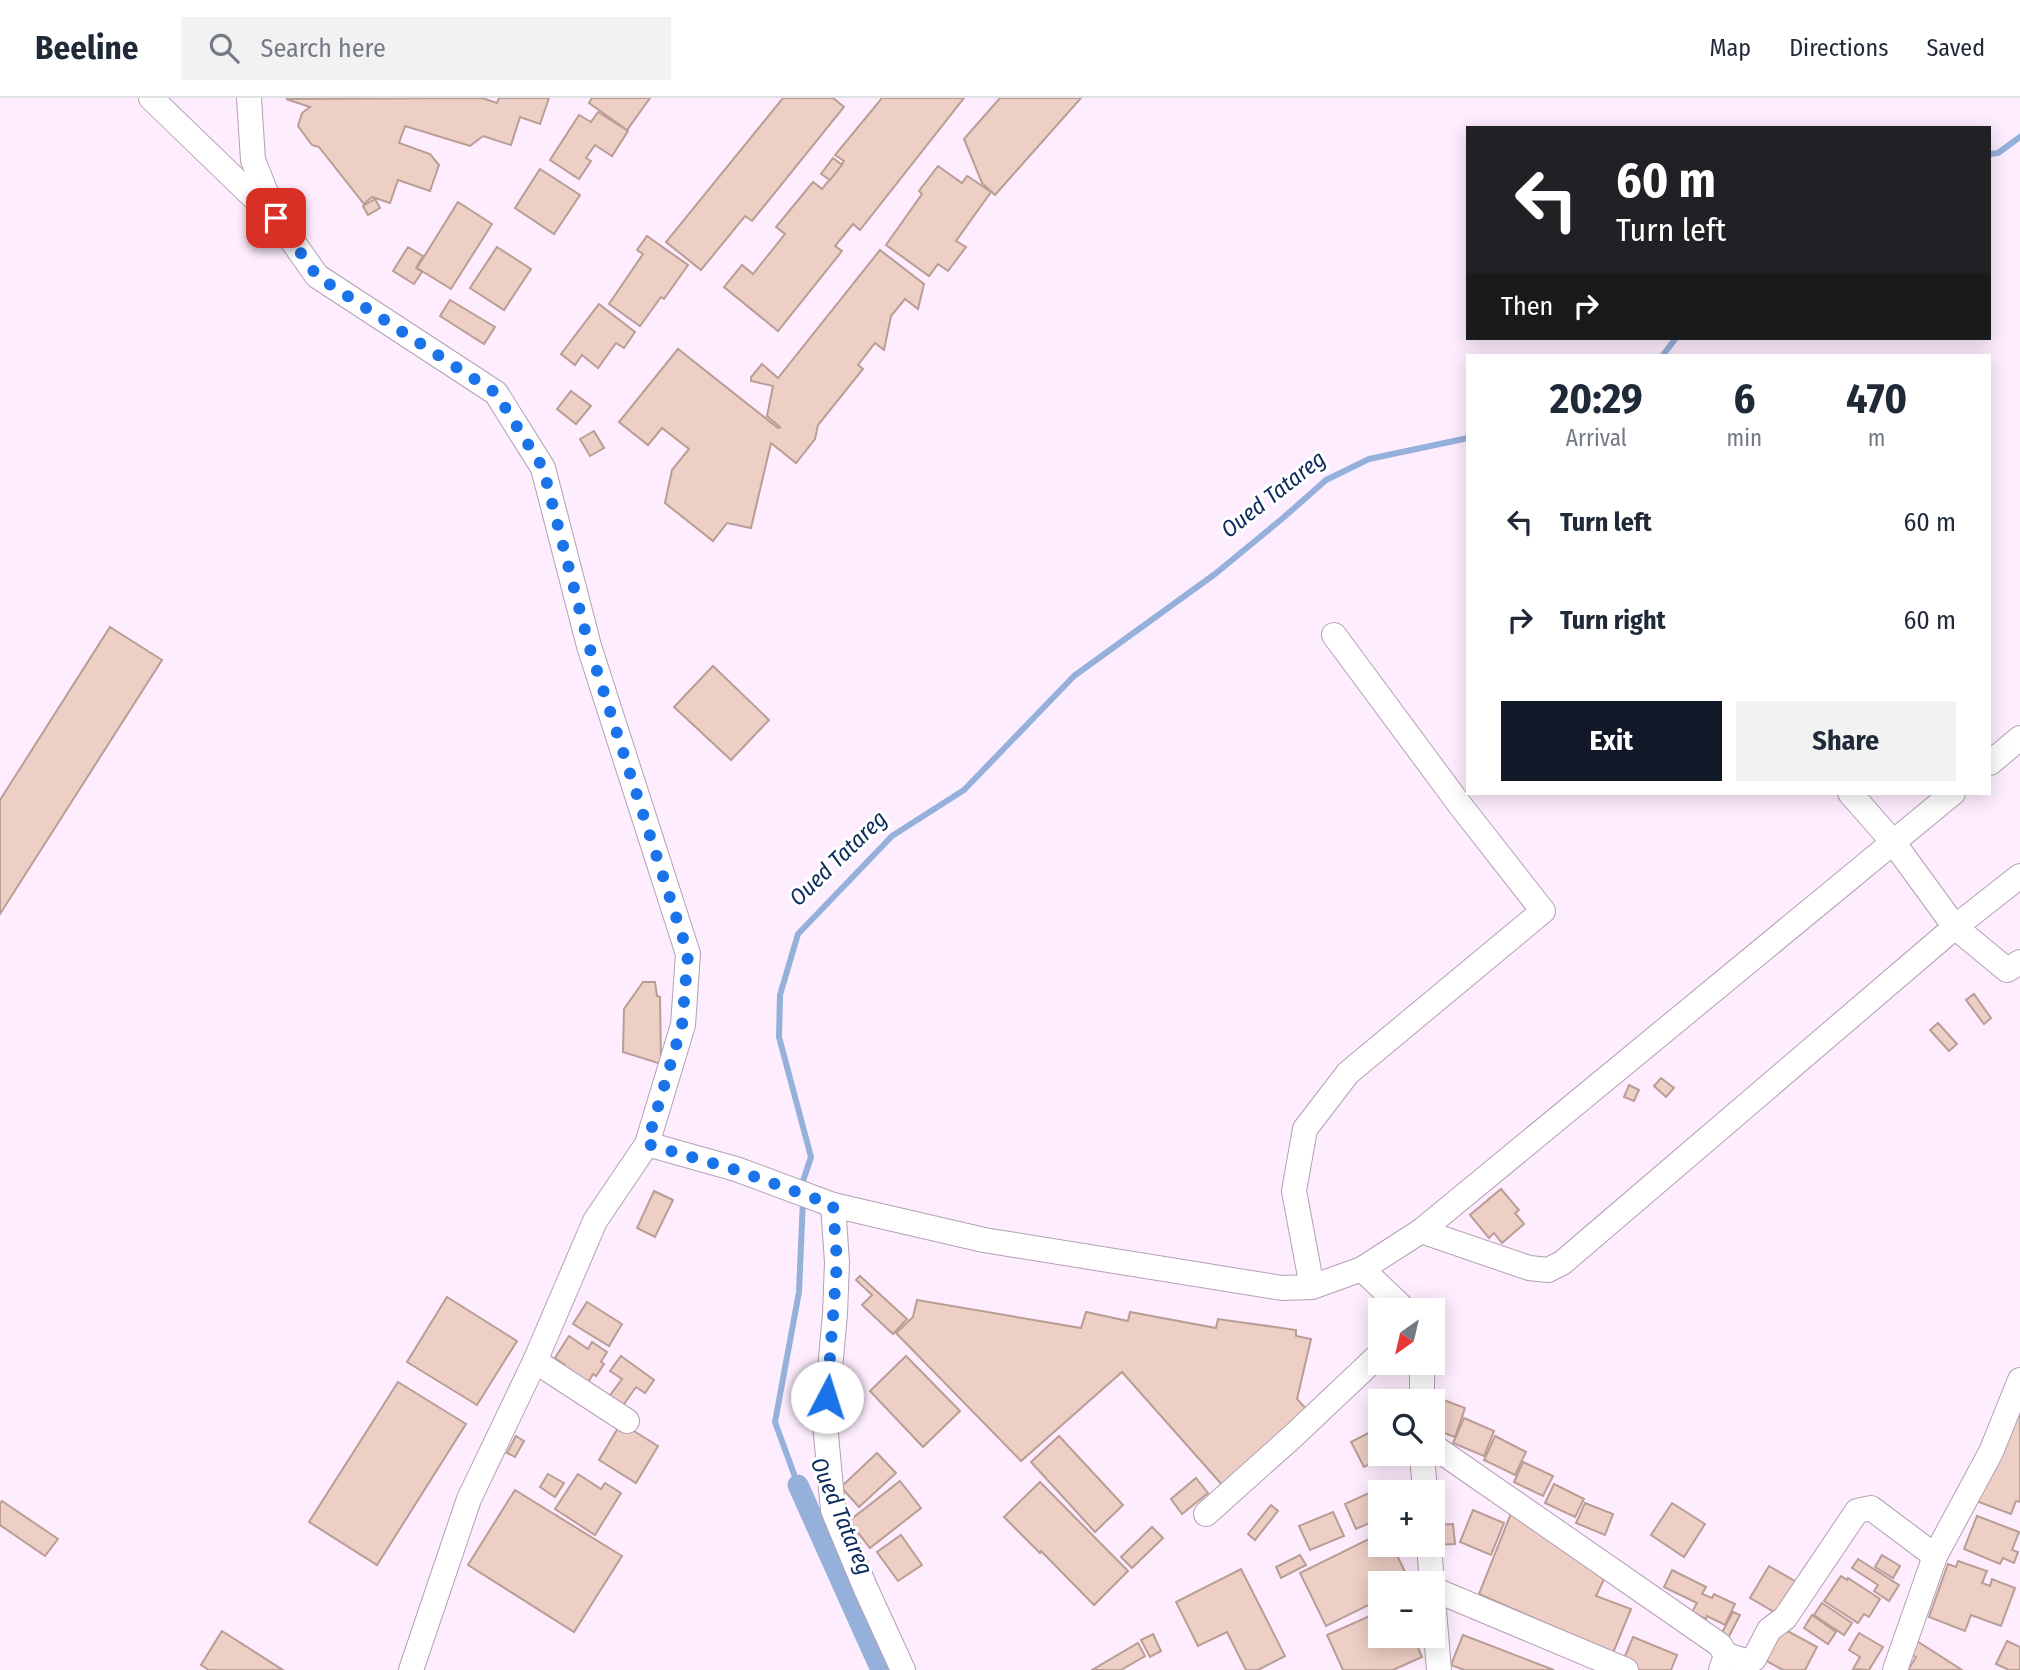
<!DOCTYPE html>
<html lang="en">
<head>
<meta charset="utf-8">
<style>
	body { margin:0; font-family:"Fira Sans Condensed",sans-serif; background:#f2f2f3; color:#1f2937; height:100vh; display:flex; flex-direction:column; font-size:26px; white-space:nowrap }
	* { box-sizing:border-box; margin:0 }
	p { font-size:23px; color:#747a83 }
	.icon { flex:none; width:38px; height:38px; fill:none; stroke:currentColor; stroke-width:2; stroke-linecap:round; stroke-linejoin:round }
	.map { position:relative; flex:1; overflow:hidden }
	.sheet { position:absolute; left:1466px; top:256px; width:525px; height:441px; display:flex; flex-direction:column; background:#fff; border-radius:0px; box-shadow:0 4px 18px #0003 }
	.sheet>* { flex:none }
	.guide { position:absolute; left:1466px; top:28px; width:525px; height:214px; border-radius:0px; box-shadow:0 4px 18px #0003; background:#202124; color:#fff; overflow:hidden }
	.needle { width:46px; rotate:214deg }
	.fabs { position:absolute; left:1368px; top:1200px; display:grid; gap:14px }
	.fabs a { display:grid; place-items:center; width:77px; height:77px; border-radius:0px; background:#fff; box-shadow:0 4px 18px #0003; font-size:35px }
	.pin { position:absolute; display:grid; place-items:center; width:60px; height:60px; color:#fff; margin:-30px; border-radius:14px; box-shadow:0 4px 10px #0006 }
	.me { position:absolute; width:77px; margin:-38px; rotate:5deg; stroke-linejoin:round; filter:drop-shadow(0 0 5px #0008) }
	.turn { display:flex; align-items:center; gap:24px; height:147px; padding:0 35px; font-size:32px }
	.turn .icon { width:91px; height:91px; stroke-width:2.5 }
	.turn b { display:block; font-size:49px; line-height:60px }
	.then { display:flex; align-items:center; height:66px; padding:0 35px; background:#0003; gap:14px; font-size:26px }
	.eta { display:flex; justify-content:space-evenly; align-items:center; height:119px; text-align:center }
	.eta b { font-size:42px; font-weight:700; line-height:49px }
	.primary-button { display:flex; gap:14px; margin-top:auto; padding:14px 35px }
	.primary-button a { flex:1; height:80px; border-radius:0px; background:#111827; color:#fff; font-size:28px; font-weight:700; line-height:80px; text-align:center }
	.primary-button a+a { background:#f2f2f3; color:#1f2937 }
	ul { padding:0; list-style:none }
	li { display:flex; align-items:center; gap:21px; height:98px; padding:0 35px }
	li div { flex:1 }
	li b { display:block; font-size:26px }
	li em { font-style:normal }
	header { display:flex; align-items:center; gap:42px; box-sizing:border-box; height:98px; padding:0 35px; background:#fff; border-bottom:2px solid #e0e1e3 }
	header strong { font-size:33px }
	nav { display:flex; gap:38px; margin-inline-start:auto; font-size:24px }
	.search { width:490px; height:63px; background:#f2f2f3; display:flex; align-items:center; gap:18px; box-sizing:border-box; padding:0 24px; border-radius:0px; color:#747a83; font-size:26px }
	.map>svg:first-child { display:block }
</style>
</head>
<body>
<header>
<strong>Beeline</strong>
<div class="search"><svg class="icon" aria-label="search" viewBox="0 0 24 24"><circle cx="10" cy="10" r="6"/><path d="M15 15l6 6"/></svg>Search here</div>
<nav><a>Map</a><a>Directions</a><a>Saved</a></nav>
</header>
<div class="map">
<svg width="2020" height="1572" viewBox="0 0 2020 1572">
	<rect width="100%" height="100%" fill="#feedfe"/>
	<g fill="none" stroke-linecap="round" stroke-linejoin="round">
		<g stroke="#95b0da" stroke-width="6">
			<path d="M 1990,56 L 1998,55 L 2020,39"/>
			<path d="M 1663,257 L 1676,240"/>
			<path d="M 803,1090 L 803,1083 L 811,1059 L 779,939 L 780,897 L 798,836 L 892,738 L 964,692 L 1074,578 L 1215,476 L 1283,420 L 1326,382 L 1369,361 L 1468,340"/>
			<path d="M 798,1387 L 775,1324 L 799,1194 L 803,1101"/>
		</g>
		<path stroke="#95b0da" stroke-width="21" d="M 798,1387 L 881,1572"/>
	</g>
	<g fill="#edcfc6" stroke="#ba9d94" stroke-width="2">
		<path d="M 482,0 L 497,5 L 499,0 L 549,0 L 540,26 L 520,19 L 511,47 L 483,38 L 470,48 L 405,28 L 399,45 L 430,56 L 439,67 L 430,93 L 398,82 L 390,105 L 372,99 L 364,106 L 319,49 L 312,47 L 298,28 L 302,15 L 310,9 L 286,1 Z"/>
		<path d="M 592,0 L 650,0 L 627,32 L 589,5 Z"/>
		<path d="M 783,0 L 833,0 L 844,9 L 752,123 L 745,118 L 701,172 L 666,144 Z"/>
		<path d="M 882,0 L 964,0 L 860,132 L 853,126 L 835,148 L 842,153 L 778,233 L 724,189 L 742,167 L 753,176 L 785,136 L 776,129 L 813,84 L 822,91 L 844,63 L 835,57 Z"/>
		<path d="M 1000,0 L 1081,0 L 995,97 L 982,85 L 964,41 Z"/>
		<path d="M 598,14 L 628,33 L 612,58 L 595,47 L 586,60 L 591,63 L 579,81 L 550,62 L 579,17 L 591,24 Z"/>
		<path d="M 833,60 L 842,67 L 830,82 L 821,76 Z"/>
		<path d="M 938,68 L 962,85 L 967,78 L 969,79 L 991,94 L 956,143 L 966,149 L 948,173 L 938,166 L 929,178 L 886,147 L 922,96 L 919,93 Z"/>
		<path d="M 540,71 L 580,97 L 554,136 L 515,110 Z"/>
		<path d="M 375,101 L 380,110 L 368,117 L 363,108 Z"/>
		<path d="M 458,104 L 492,126 L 451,191 L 417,170 Z"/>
		<path d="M 647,138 L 688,167 L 664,201 L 661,199 L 640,228 L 609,206 L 643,156 L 637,152 Z"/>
		<path d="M 408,149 L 423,158 L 416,170 L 422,174 L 414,186 L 393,173 Z"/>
		<path d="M 497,149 L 531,171 L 504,212 L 470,190 Z"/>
		<path d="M 880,152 L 924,186 L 918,211 L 905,201 L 891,218 L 884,252 L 875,245 L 858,267 L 863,271 L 818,327 L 815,341 L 796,365 L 771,345 L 751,430 L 727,425 L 713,443 L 665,405 L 672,372 L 689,351 L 662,330 L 648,347 L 619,324 L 678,251 L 778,330 L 780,329 L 767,318 L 773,288 L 751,283 L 751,279 L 762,266 L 778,280 Z"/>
		<path d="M 450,202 L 495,229 L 484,246 L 440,218 Z"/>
		<path d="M 599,206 L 635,234 L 624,250 L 616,245 L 598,270 L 582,257 L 575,267 L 561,256 Z"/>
		<path d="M 571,293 L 591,308 L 576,326 L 557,311 Z"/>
		<path d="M 594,333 L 604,350 L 590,358 L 580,341 Z"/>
		<path d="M 110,529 L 162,562 L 0,816 L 0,702 Z"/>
		<path d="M 713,568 L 769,622 L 731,662 L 674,609 Z"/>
		<path d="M 643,884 L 655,884 L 657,898 L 660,899 L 661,966 L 623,954 L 624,911 Z"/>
		<path d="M 1974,896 L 1991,920 L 1984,926 L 1966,902 Z"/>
		<path d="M 1938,925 L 1957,946 L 1949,953 L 1930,932 Z"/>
		<path d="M 1661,980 L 1674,990 L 1666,999 L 1654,988 Z"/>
		<path d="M 1629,987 L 1639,992 L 1634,1003 L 1624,999 Z"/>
		<path d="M 1501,1091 L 1519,1112 L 1515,1115 L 1524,1126 L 1502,1145 L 1494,1135 L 1489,1140 L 1470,1117 Z"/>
		<path d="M 654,1093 L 673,1102 L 655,1139 L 637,1130 Z"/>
		<path d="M 860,1178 L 907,1221 L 893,1236 L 862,1207 L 872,1197 L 856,1182 Z"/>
		<path d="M 447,1199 L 517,1243 L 477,1307 L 407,1264 Z"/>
		<path d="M 917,1202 L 1081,1230 L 1086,1214 L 1128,1223 L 1130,1214 L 1216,1230 L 1218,1221 L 1296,1232 L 1296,1238 L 1311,1241 L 1297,1301 L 1308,1313 L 1224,1389 L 1122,1274 L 1021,1363 L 896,1235 L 913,1219 Z"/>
		<path d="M 587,1204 L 622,1226 L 609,1248 L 573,1226 Z"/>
		<path d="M 569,1238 L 588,1251 L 592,1244 L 607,1254 L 601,1264 L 604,1266 L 596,1278 L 593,1276 L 586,1288 L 562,1272 L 565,1267 L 555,1260 Z"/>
		<path d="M 621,1258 L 654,1282 L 645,1295 L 636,1289 L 622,1309 L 608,1300 L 622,1281 L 610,1273 Z"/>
		<path d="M 906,1258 L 960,1313 L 923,1349 L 870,1293 Z"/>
		<path d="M 398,1284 L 466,1326 L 377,1467 L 309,1424 Z"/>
		<path d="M 1433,1298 L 1465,1310 L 1455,1339 L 1433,1331 Z"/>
		<path d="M 2020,1308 L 2020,1404 L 2016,1403 L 2011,1416 L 1976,1403 Z"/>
		<path d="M 1464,1320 L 1494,1333 L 1484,1358 L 1453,1345 Z"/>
		<path d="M 621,1325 L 658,1348 L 636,1385 L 599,1362 Z"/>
		<path d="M 1372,1333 L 1381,1351 L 1381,1356 L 1383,1356 L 1385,1359 L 1364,1369 L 1351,1344 Z"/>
		<path d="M 516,1338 L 524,1343 L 515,1359 L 507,1355 Z"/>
		<path d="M 1059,1338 L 1123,1407 L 1095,1434 L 1031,1364 Z"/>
		<path d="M 1495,1338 L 1526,1354 L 1515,1377 L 1484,1362 Z"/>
		<path d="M 877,1355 L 896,1375 L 859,1409 L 841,1389 Z"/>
		<path d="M 1523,1364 L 1553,1378 L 1543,1398 L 1514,1384 Z"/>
		<path d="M 548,1376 L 564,1385 L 555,1399 L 540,1389 Z"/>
		<path d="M 578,1376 L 601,1391 L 605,1385 L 621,1395 L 595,1437 L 555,1411 Z"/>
		<path d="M 1196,1380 L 1208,1395 L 1182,1416 L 1171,1401 Z"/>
		<path d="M 900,1383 L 921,1410 L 870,1450 L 849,1423 Z"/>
		<path d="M 1040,1384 L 1128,1473 L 1094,1507 L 1041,1453 L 1040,1455 L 1004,1419 Z"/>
		<path d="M 1554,1386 L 1584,1401 L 1575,1419 L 1545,1405 Z"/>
		<path d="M 515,1392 L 622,1458 L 574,1534 L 468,1467 Z"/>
		<path d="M 1371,1394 L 1381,1420 L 1356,1431 L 1345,1406 Z"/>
		<path d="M 2,1403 L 58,1441 L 45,1458 L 0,1427 L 0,1406 Z"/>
		<path d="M 1585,1405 L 1613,1416 L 1605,1437 L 1576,1425 Z"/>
		<path d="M 1672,1405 L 1705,1426 L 1684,1459 L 1651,1437 Z"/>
		<path d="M 1271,1407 L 1278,1413 L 1255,1442 L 1248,1436 Z"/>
		<path d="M 1473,1412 L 1504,1425 L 1491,1457 L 1460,1444 Z"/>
		<path d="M 1512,1413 L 1605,1479 L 1596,1498 L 1631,1511 L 1613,1555 L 1479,1496 Z"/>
		<path d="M 1333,1414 L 1344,1438 L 1310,1452 L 1299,1428 Z"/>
		<path d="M 1977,1418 L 2019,1434 L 2012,1452 L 2018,1454 L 2014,1465 L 2003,1460 L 2000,1466 L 1964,1451 Z"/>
		<path d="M 1453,1426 L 1455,1446 L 1437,1447 L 1436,1427 Z"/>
		<path d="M 1152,1429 L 1163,1440 L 1132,1470 L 1121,1459 Z"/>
		<path d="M 1381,1435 L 1381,1447 L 1392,1447 L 1411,1486 L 1381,1486 L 1381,1501 L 1326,1528 L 1300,1475 Z"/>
		<path d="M 901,1437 L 922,1467 L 898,1483 L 877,1454 Z"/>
		<path d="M 1300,1457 L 1306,1467 L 1281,1480 L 1276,1469 Z"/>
		<path d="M 1882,1457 L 1900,1468 L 1893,1480 L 1875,1469 Z"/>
		<path d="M 1858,1461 L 1899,1487 L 1889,1503 L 1874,1493 L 1878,1487 L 1852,1470 Z"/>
		<path d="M 1958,1463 L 1987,1473 L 1982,1485 L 1990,1488 L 1992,1481 L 2015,1490 L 2001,1528 L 1971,1517 L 1965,1533 L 1929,1519 L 1948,1466 L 1956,1469 Z"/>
		<path d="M 1769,1468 L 1800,1486 L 1781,1518 L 1750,1500 Z"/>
		<path d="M 1241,1471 L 1285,1558 L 1258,1572 L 1246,1572 L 1227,1534 L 1198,1548 L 1176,1504 Z"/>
		<path d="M 1672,1472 L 1706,1489 L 1702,1496 L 1712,1500 L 1714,1496 L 1735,1506 L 1725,1527 L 1707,1518 L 1706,1521 L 1692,1514 L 1697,1505 L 1664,1489 Z"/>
		<path d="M 1841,1478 L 1847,1482 L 1848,1480 L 1880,1501 L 1869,1519 L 1864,1516 L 1858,1525 L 1824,1503 Z"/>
		<path d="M 1822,1505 L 1852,1525 L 1844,1537 L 1814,1517 Z"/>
		<path d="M 1381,1513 L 1381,1538 L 1413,1538 L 1422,1559 L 1393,1572 L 1343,1572 L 1327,1537 Z"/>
		<path d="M 1733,1514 L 1740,1517 L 1726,1544 L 1719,1540 Z"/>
		<path d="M 1812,1517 L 1836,1534 L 1828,1546 L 1804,1530 Z"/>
		<path d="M 1780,1529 L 1817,1549 L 1805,1572 L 1783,1572 L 1763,1561 Z"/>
		<path d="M 222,1533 L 283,1572 L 209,1572 L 201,1567 Z"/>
		<path d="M 1859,1535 L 1883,1549 L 1869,1572 L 1853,1571 L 1860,1559 L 1849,1552 Z"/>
		<path d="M 1153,1536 L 1161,1553 L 1150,1559 L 1141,1542 Z"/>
		<path d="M 1463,1537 L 1554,1572 L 1464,1572 L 1451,1567 Z"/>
		<path d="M 1633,1539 L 1677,1557 L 1671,1572 L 1631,1572 L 1621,1568 Z"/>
		<path d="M 1917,1543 L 1962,1572 L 1908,1572 L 1916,1559 L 1909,1555 Z"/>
		<path d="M 2007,1543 L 2020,1549 L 2020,1572 L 2009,1572 L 1996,1566 Z"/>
		<path d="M 1138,1545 L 1145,1558 L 1121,1572 L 1092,1572 Z"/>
	</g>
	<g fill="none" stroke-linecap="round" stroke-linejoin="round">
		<g stroke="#b3a0b4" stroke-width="26">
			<g id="minor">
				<path d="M 151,0 L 270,115"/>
				<path d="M 249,0 L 253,62 L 276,120 L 317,178 L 496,295 L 543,370 L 589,548 L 688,856 L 683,927 L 647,1046 L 595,1123 L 535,1263 L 469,1401 L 411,1572"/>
				<path d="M 1990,665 L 2020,640"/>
				<path d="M 1850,695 L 1893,744 L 1955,829 L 2007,872 L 2020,864"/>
				<path d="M 647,1046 L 736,1071 L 833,1107 L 984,1142 L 1282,1190 L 1312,1189 L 1362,1171 L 1421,1133 L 1953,695"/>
				<path d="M 833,1107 L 837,1164 L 835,1216 L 825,1326 L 833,1412 L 865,1489 L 903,1572"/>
				<path d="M 1421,1133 L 1529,1170 L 1548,1172 L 1562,1165 L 1955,829 L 2020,778"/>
				<path d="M 1362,1171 L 1406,1213"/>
				<path d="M 1312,1189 L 1294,1093 L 1305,1031 L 1348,975 L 1543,813 L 1460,707 L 1334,537"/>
				<path d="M 535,1263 L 627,1323"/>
				<path d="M 1422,1304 L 1422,1265"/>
				<path d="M 1433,1348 L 1720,1547 L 1726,1557 L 1721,1572"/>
				<path d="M 1422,1356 L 1425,1395"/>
				<path d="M 1206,1416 L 1292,1339 L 1381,1255"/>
				<path d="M 1429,1447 L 1432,1486"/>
				<path d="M 1433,1491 L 1626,1572"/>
				<path d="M 1433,1500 L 1439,1572"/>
				<path d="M 1726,1557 L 1746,1563 L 1754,1561 L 1769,1532 L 1785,1520 L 1857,1413 L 1871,1410 L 1935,1458"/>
				<path d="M 1895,1572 L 1935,1458 L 1991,1354 L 2020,1282"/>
			</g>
		</g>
		<use href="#minor" stroke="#fff" stroke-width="24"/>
	</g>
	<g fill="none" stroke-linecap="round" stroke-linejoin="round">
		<path stroke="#1a73e8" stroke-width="12" stroke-dasharray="0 21.6" d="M 276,120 L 317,178 L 496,295 L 543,370 L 589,548 L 688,856 L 682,927 L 647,1046 L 736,1072 L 833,1107 L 837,1164 L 827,1299"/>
	</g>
	<g text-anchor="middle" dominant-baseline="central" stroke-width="6" stroke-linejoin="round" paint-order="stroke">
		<g font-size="23" font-style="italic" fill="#0b2b5e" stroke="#fff">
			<text transform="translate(1273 396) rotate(-38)">Oued Tatareg</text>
			<text transform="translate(838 760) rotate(-44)">Oued Tatareg</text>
			<text transform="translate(842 1418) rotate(67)">Oued Tatareg</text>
		</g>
	</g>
</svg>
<div class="fabs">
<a><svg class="needle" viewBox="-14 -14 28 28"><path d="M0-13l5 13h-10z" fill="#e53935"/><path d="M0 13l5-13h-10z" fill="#747a83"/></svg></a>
<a><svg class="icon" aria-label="search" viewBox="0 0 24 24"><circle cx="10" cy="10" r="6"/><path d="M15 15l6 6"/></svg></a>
<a>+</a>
<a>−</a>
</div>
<div class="pin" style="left:276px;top:120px;background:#d93025"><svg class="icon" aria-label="arrive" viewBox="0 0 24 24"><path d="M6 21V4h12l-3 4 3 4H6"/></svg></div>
<svg class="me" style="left:827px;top:1299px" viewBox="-20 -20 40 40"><circle r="19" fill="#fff"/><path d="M0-13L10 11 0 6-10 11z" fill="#1a73e8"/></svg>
<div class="guide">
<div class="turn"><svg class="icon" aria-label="left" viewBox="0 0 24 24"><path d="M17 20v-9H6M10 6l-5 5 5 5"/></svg><div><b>60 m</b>Turn left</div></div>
<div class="then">Then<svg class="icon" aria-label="right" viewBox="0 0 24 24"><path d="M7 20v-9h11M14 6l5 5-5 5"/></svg></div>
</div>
<section class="sheet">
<div class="eta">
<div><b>20:29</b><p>Arrival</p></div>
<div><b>6</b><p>min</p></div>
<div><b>470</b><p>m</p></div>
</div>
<ul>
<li><svg class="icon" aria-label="left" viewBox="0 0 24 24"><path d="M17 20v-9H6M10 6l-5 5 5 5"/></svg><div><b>Turn left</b></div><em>60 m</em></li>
<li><svg class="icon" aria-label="right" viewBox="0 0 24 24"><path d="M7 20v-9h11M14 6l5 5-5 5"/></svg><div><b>Turn right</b></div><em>60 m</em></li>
</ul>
<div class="primary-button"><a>Exit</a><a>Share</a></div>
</section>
</div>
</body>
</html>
